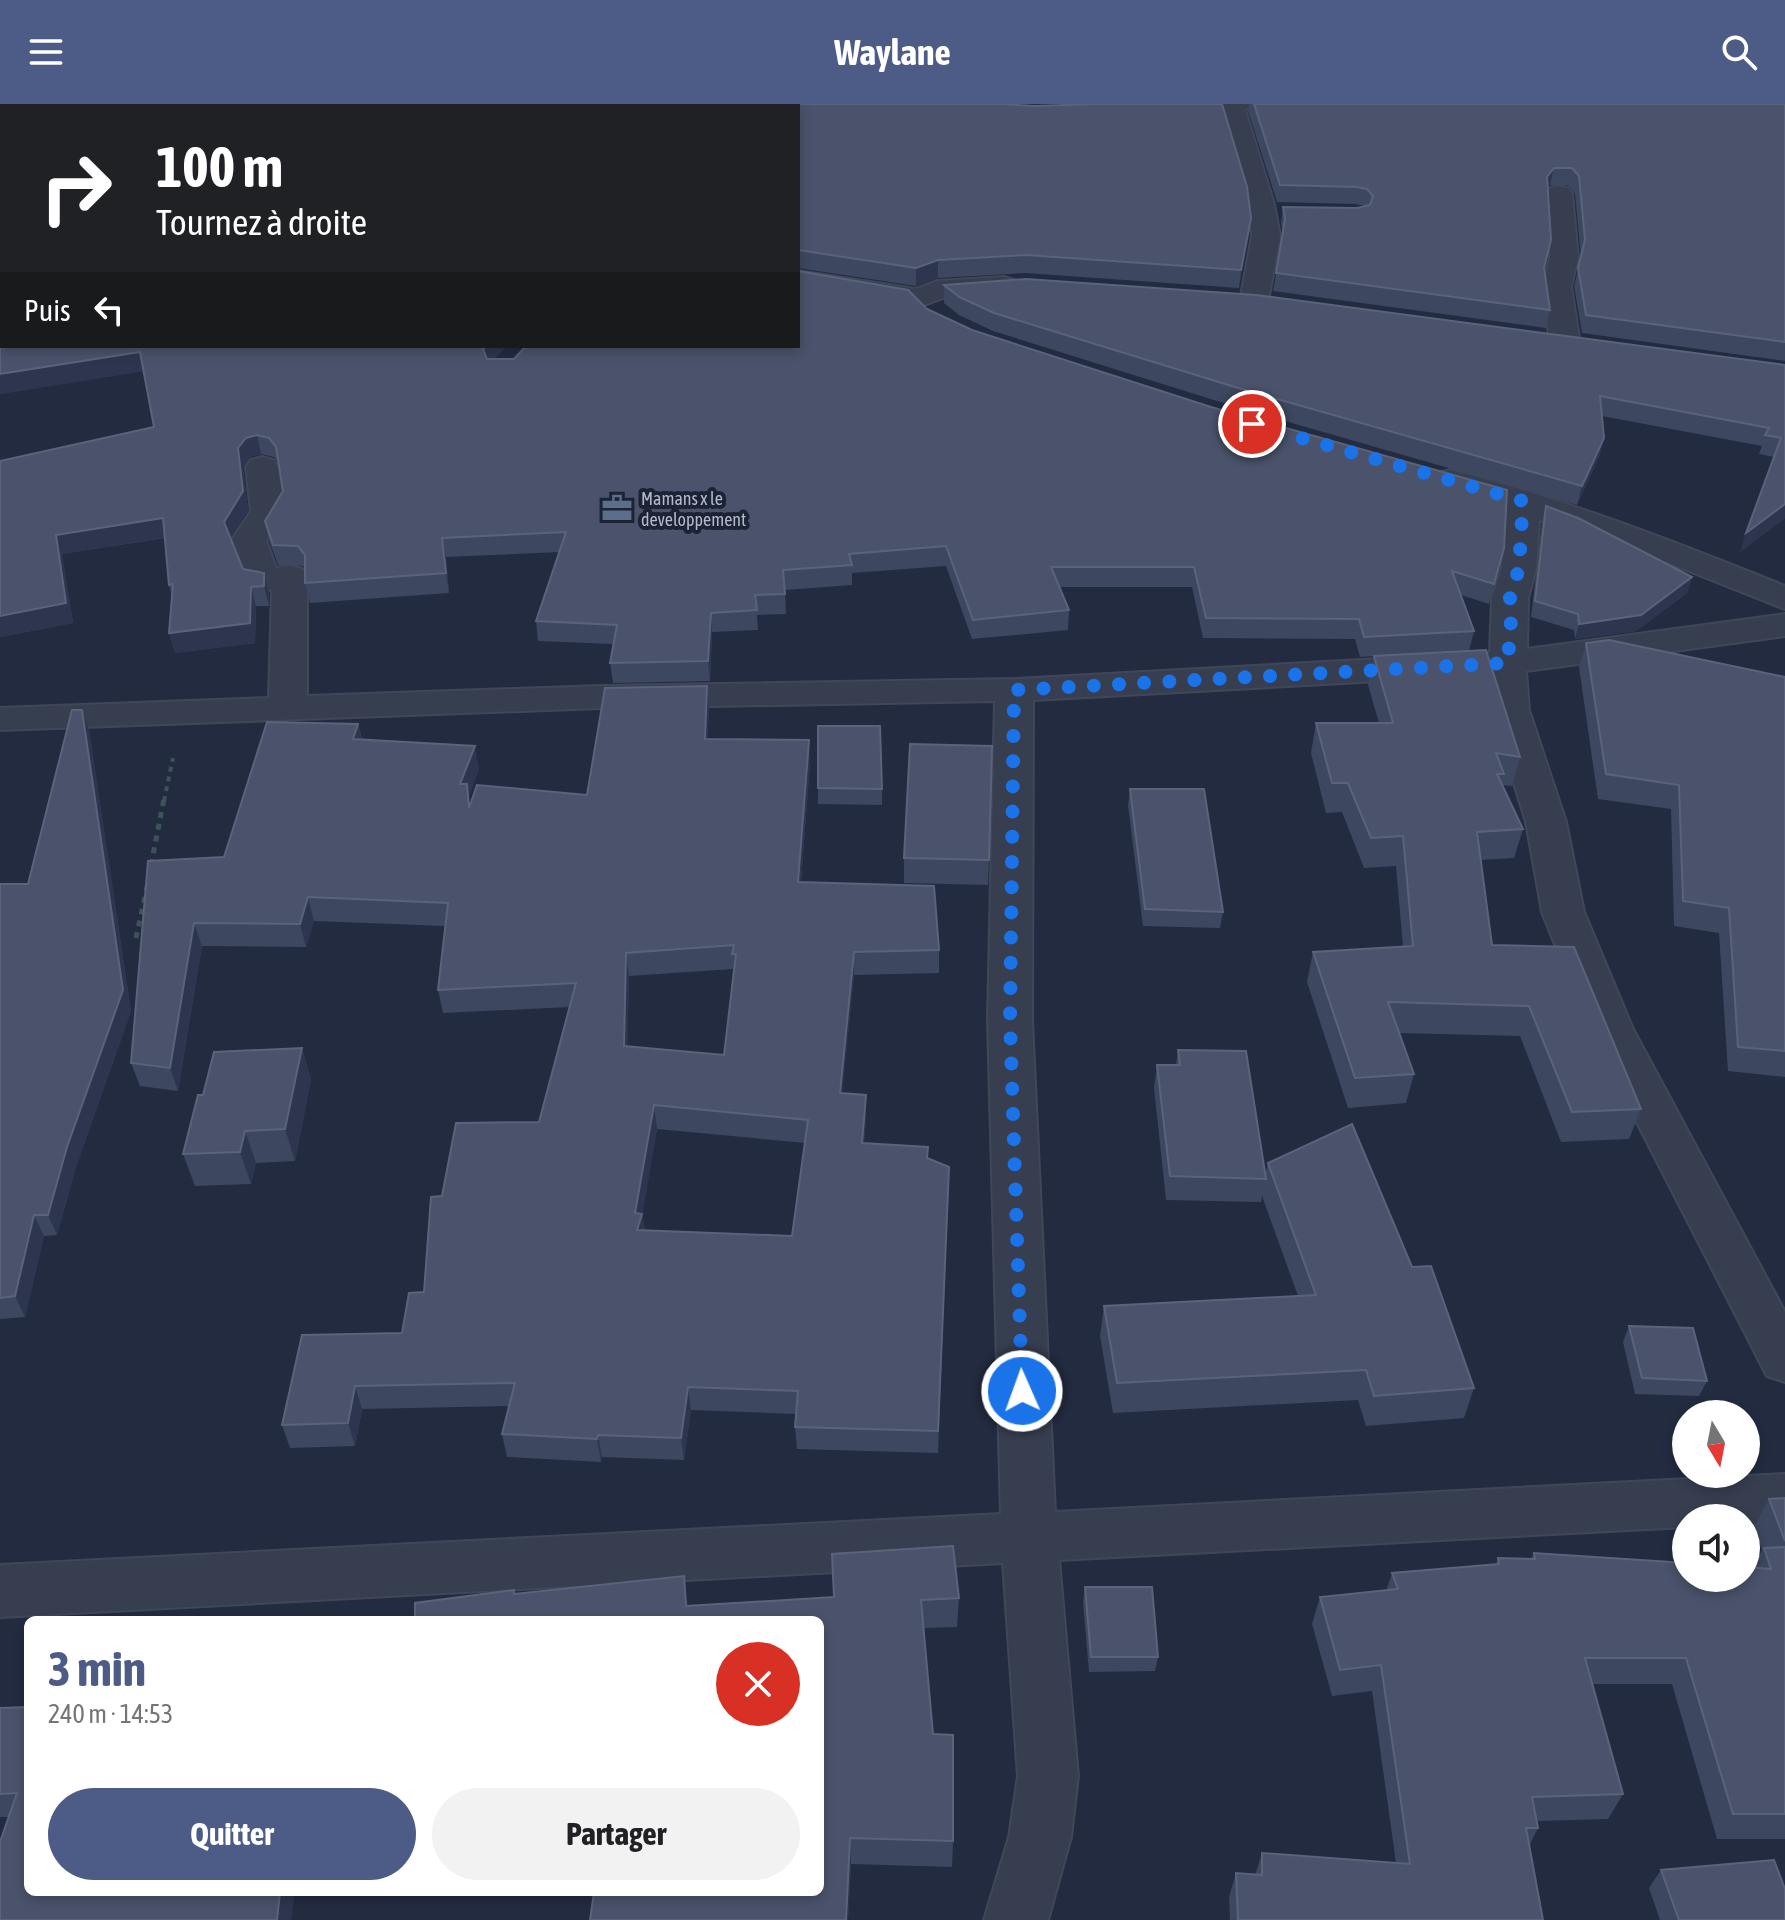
<!DOCTYPE html>
<html lang="fr">
<head>
<meta charset="utf-8">
<style>
	body { margin:0; font-family:"Asap Condensed",sans-serif; background:#f2f2f2; color:#202124; height:100vh; display:flex; flex-direction:column; font-size:30px; white-space:nowrap }
	* { box-sizing:border-box; margin:0 }
	p { font-size:26px; color:#757577 }
	.icon { flex:none; width:44px; height:44px; fill:none; stroke:currentColor; stroke-width:2; stroke-linecap:round; stroke-linejoin:round }
	.map { position:relative; flex:1; overflow:hidden }
	.details { position:absolute; left:24px; top:1512px; width:800px; height:280px; display:flex; flex-direction:column; background:#fff; border-radius:12px; box-shadow:0 4px 12px #0003 }
	.details>* { flex:none }
	.banner { position:absolute; left:0px; top:0px; width:800px; height:244px; box-shadow:0 4px 12px #0003; background:#202124; color:#fff; overflow:hidden }
	.needle { width:52px; rotate:170deg }
	.buttons { position:absolute; left:1672px; top:1296px; display:grid; gap:16px }
	.buttons a { display:grid; place-items:center; width:88px; height:88px; border-radius:50%; background:#fff; box-shadow:0 4px 12px #0003; font-size:40px }
	.pin { position:absolute; display:grid; place-items:center; width:68px; height:68px; color:#fff; margin:-34px; border:4px solid #fff; border-radius:50%; box-shadow:0 2px 8px #0007 }
	.me { position:absolute; width:88px; margin:-44px; rotate:358deg; stroke-linejoin:round; filter:drop-shadow(0 0 6px #0008) }
	.turn { display:flex; align-items:center; gap:28px; height:168px; padding:0 24px; font-size:36px }
	.turn .icon { width:104px; height:104px; stroke-width:2.5 }
	.turn b { display:block; font-size:56px; line-height:68px }
	.then { display:flex; align-items:center; height:76px; padding:0 24px; background:#0003; gap:16px; font-size:30px }
	.round { display:grid; place-items:center; flex:none; width:84px; height:84px; border-radius:42px; background:#f2f2f2 }
	.headline { display:flex; align-items:center; justify-content:space-between; height:136px; padding:0 24px }
	h1 { font-size:48px; font-weight:700; line-height:60px; color:#4d5b87 }
	.action { display:flex; gap:16px; margin-top:auto; padding:16px 24px }
	.action a { flex:1; height:92px; border-radius:48px; background:#4d5b87; color:#fff; font-size:32px; font-weight:700; line-height:92px; text-align:center }
	.action a+a { background:#f2f2f2; color:#202124 }
	header { display:flex; justify-content:space-between; align-items:center; height:104px; padding:0 24px; background:#4d5b87; color:#fff; font-size:36px; font-weight:700 }
	.map>svg:first-child { display:block }
</style>
</head>
<body>
<header><svg class="icon" aria-label="menu" viewBox="0 0 24 24"><path d="M4 6h16M4 12h16M4 18h16"/></svg>Waylane<svg class="icon" aria-label="search" viewBox="0 0 24 24"><circle cx="10" cy="10" r="6"/><path d="M15 15l6 6"/></svg></header>
<div class="map">
<svg width="1785" height="1816" viewBox="0 0 1785 1816">
	<rect width="100%" height="100%" fill="#222b40"/>
	<g fill="none" stroke-linecap="round" stroke-linejoin="round">
		<g stroke="#404759" stroke-width="4">
			<g id="minor">
				<path d="M 1157,0 L 1252,0 L 1245,6 L 1274,100 L 1280,132 L 1268,197 L 1264,203 L 1244,203 L 1240,197 L 1252,132 L 1248,100 L 1221,9 L 1163,13 L 1151,6 Z"/>
				<path d="M 1559,82 L 1568,84 L 1572,90 L 1578,154 L 1571,182 L 1580,240 L 1575,246 L 1555,246 L 1550,240 L 1543,182 L 1550,154 L 1546,90 L 1550,84 Z"/>
				<path d="M 798,167 L 916,185 L 938,177 L 1004,173 L 1014,176 L 1018,182 L 1014,188 L 943,194 L 919,203 L 798,183 Z"/>
				<path d="M 262,353 L 273,356 L 278,363 L 285,407 L 266,436 L 276,464 L 290,462 L 302,465 L 307,472 L 307,592 L 601,582 L 1014,575 L 1490,549 L 1492,494 L 1502,464 L 1506,405 L 1438,383 L 1434,376 L 1438,369 L 1450,366 C 1563,394 1675,438 1785,482 L 1785,505 L 1651,452 L 1539,416 L 1536,464 L 1528,494 L 1527,545 L 1785,510 L 1785,532 L 1526,567 L 1529,606 L 1566,718 L 1584,808 L 1633,925 L 1785,1208 L 1785,1278 L 1767,1272 L 1589,925 L 1542,808 L 1526,718 L 1491,606 L 1489,571 L 1033,596 L 1032,916 L 1055,1408 L 1785,1370 L 1785,1418 L 1746,1420 L 1746,1414 L 1686,1414 L 1686,1423 L 1059,1456 L 1078,1672 L 1071,1733 L 1048,1816 L 984,1816 L 1009,1733 L 1018,1672 L 1003,1459 L 0,1513 L 0,1461 L 1001,1410 L 988,916 L 995,597 L 601,604 L 0,626 L 0,604 L 269,594 L 272,486 L 251,484 L 232,436 L 251,407 L 246,363 L 251,356 Z"/>
			</g>
		</g>
		<path stroke="#3e5359" stroke-width="4" stroke-dasharray="5 5" stroke-linecap="butt" d="M 164,697 L 173,654"/>
		<g stroke="#3e5359" stroke-width="5" stroke-dasharray="6 6" stroke-linecap="butt">
			<path d="M 151,761 L 164,695"/>
			<path d="M 136,834 L 147,783"/>
		</g>
		<use href="#minor" fill="#373e50" fill-rule="evenodd"/>
	</g>
	<g fill="#3d475f" fill-rule="evenodd">
		<path d="M 0,0 L 1001,0 L 1034,2 L 1097,0 L 1222,0 L 1247,83 L 1251,114 L 1239,184 L 1025,169 L 938,174 L 916,182 L 798,164 L 798,2 L 2,2 L 2,242 L 507,242 L 494,255 L 514,255 L 526,242 L 798,242 L 798,167 L 908,186 L 927,205 L 972,226 L 1211,303 L 1507,386 L 1504,444 L 1489,500 L 1461,491 L 1474,527 L 1469,547 L 1486,546 L 1520,653 L 1512,682 L 1502,681 L 1523,725 L 1514,754 L 1480,756 L 1492,841 L 1574,843 L 1641,1005 L 1629,1035 L 1561,1038 L 1520,932 L 1399,929 L 1414,970 L 1406,999 L 1348,1004 L 1307,878 L 1313,848 L 1403,843 L 1396,762 L 1364,764 L 1342,708 L 1326,709 L 1311,649 L 1316,619 L 1379,619 L 1368,581 L 1374,552 L 1360,553 L 1355,535 L 1203,534 L 1192,483 L 1059,483 L 1069,506 L 1068,526 L 972,535 L 946,462 L 852,469 L 852,481 L 785,486 L 786,510 L 757,511 L 758,526 L 712,528 L 710,577 L 613,579 L 610,559 L 613,540 L 538,537 L 536,517 L 560,448 L 446,453 L 449,489 L 310,499 L 305,479 L 305,465 L 303,462 L 278,461 L 269,436 L 265,417 L 283,387 L 279,360 L 274,353 L 261,350 L 250,353 L 243,363 L 248,406 L 231,434 L 243,465 L 264,469 L 269,489 L 269,502 L 256,502 L 255,539 L 175,549 L 169,529 L 172,492 L 169,481 L 165,434 L 62,450 L 73,519 L 0,533 L 0,357 L 154,323 L 143,267 L 0,290 Z"/>
		<path d="M 1249,0 L 1785,0 L 1785,257 L 1582,229 L 1574,182 L 1581,154 L 1575,90 L 1568,81 L 1550,81 L 1548,84 L 1544,165 L 1550,206 L 1546,224 L 1273,187 L 1283,131 L 1281,120 L 1283,103 L 1357,104 L 1365,102 L 1355,100 L 1277,98 L 1248,7 Z"/>
		<path d="M 944,181 L 1785,261 L 1785,414 L 1740,448 L 1774,353 L 1759,350 L 1762,342 L 1602,312 L 1604,334 L 1599,353 L 1577,401 L 1233,302 L 993,227 L 959,211 L 944,199 Z"/>
		<path d="M 1546,402 L 1692,473 L 1687,489 L 1636,527 L 1575,535 L 1574,526 L 1531,513 L 1542,417 Z"/>
		<path d="M 1586,539 L 1785,573 L 1785,973 L 1728,967 L 1719,829 L 1674,822 L 1671,705 L 1598,695 L 1579,563 Z"/>
		<path d="M 707,582 L 709,605 L 707,635 L 810,659 L 801,778 L 939,846 L 939,869 L 854,871 L 842,989 L 866,991 L 866,1014 L 864,1039 L 928,1043 L 927,1055 L 949,1063 L 938,1349 L 797,1345 L 795,1323 L 796,1310 L 691,1306 L 684,1356 L 602,1353 L 601,1358 L 507,1353 L 502,1330 L 509,1302 L 362,1305 L 355,1342 L 290,1344 L 282,1321 L 402,1229 L 424,1188 L 442,1092 L 539,1018 L 570,903 L 443,909 L 438,886 L 445,822 L 314,817 L 306,843 L 202,842 L 178,987 L 140,982 L 131,959 L 224,753 L 358,620 L 362,635 L 479,665 L 469,692 L 470,700 L 587,691 ZM 733,865 L 724,951 L 627,942 L 629,872 ZM 657,1025 L 805,1039 L 792,1132 L 645,1126 L 642,1110 Z"/>
		<path d="M 82,606 L 89,626 L 131,907 L 76,1063 L 57,1131 L 44,1132 L 25,1213 L 0,1215 L 0,780 L 28,780 Z"/>
		<path d="M 818,684 L 882,685 L 882,701 L 818,700 Z"/>
		<path d="M 1130,685 L 1223,808 L 1220,824 L 1143,822 L 1128,701 Z"/>
		<path d="M 904,754 L 989,756 L 988,781 L 904,779 Z"/>
		<path d="M 302,944 L 311,976 L 295,1057 L 256,1059 L 251,1080 L 195,1082 L 183,1050 L 203,991 Z"/>
		<path d="M 1178,946 L 1265,1072 L 1268,1059 L 1412,1163 L 1474,1284 L 1464,1314 L 1366,1322 L 1358,1296 L 1113,1309 L 1100,1232 L 1104,1202 L 1298,1192 L 1262,1092 L 1261,1098 L 1166,1096 L 1154,984 L 1157,961 L 1176,961 Z"/>
		<path d="M 1629,1222 L 1707,1277 L 1699,1292 L 1635,1290 L 1623,1238 Z"/>
		<path d="M 1785,1394 L 1785,1735 L 1717,1735 L 1672,1580 L 1592,1580 L 1623,1690 L 1608,1715 L 1537,1717 L 1538,1724 L 1529,1742 L 1543,1816 L 1230,1816 L 1229,1793 L 1236,1769 L 1255,1771 L 1262,1749 L 1396,1759 L 1372,1587 L 1332,1592 L 1312,1520 L 1320,1493 L 1386,1487 L 1392,1469 L 1496,1460 L 1498,1454 L 1531,1455 L 1534,1449 L 1752,1464 L 1762,1446 L 1754,1423 L 1769,1395 Z"/>
		<path d="M 1085,1483 L 1158,1553 L 1155,1567 L 1089,1568 L 1083,1498 Z"/>
		<path d="M 514,1486 L 515,1490 L 688,1502 L 959,1494 L 957,1523 L 924,1524 L 933,1630 L 953,1737 L 952,1763 L 851,1760 L 848,1816 L 590,1816 L 820,1788 L 820,1516 L 415,1516 Z"/>
		<path d="M 28,1603 L 28,1788 L 9,1713 L 0,1713 L 0,1604 Z"/>
		<path d="M 1661,1766 L 1785,1816 L 1660,1816 L 1649,1784 Z"/>
	</g>
	<g fill="#2d364e">
		<path d="M 1554,64 L 1550,81 L 1543,90 L 1547,73 Z"/>
		<path d="M 1251,114 L 1249,132 L 1239,184 L 1241,166 Z"/>
		<path d="M 938,156 L 938,174 L 916,182 L 916,164 Z"/>
		<path d="M 486,242 L 507,242 L 486,264 L 483,245 Z"/>
		<path d="M 140,248 L 145,267 L 0,290 L 0,270 Z"/>
		<path d="M 257,331 L 261,350 L 250,353 L 243,363 L 248,406 L 229,437 L 224,418 L 238,344 L 246,334 Z"/>
		<path d="M 1604,334 L 1599,353 L 1577,401 L 1582,382 Z"/>
		<path d="M 1785,400 L 1785,414 L 1740,448 L 1746,429 Z"/>
		<path d="M 163,414 L 168,433 L 62,450 L 73,519 L 0,533 L 0,512 L 56,431 Z"/>
		<path d="M 442,434 L 446,453 L 449,489 L 446,469 Z"/>
		<path d="M 264,469 L 269,489 L 269,502 L 264,482 Z"/>
		<path d="M 1692,473 L 1687,489 L 1636,527 L 1575,535 L 1579,520 Z"/>
		<path d="M 251,483 L 256,502 L 255,539 L 175,549 L 169,529 Z"/>
		<path d="M 711,509 L 712,528 L 710,577 L 708,557 Z"/>
		<path d="M 707,582 L 709,605 L 706,658 L 705,635 Z"/>
		<path d="M 82,606 L 89,626 L 131,907 L 76,1063 L 57,1131 L 48,1111 Z"/>
		<path d="M 358,620 L 363,643 L 353,635 Z"/>
		<path d="M 809,636 L 810,659 L 799,801 L 798,778 Z"/>
		<path d="M 475,642 L 479,665 L 469,692 L 473,727 L 460,680 Z"/>
		<path d="M 308,793 L 314,817 L 306,843 L 300,820 Z"/>
		<path d="M 194,819 L 202,842 L 178,987 L 170,964 Z"/>
		<path d="M 854,848 L 854,871 L 840,1013 L 840,989 Z"/>
		<path d="M 626,849 L 629,872 L 627,965 L 624,942 Z"/>
		<path d="M 302,944 L 311,976 L 295,1057 L 285,1025 Z"/>
		<path d="M 866,991 L 866,1014 L 862,1063 L 862,1039 Z"/>
		<path d="M 654,1001 L 657,1025 L 642,1113 L 642,1110 L 646,1133 L 641,1149 L 635,1109 Z"/>
		<path d="M 245,1027 L 256,1059 L 251,1080 L 240,1048 Z"/>
		<path d="M 34,1111 L 44,1132 L 25,1213 L 15,1192 Z"/>
		<path d="M 355,1282 L 362,1305 L 355,1342 L 348,1319 Z"/>
		<path d="M 688,1283 L 691,1306 L 684,1356 L 681,1334 Z"/>
		<path d="M 598,1331 L 602,1353 L 601,1358 L 597,1335 Z"/>
		<path d="M 684,1472 L 688,1500 L 689,1516 L 686,1502 Z"/>
		<path d="M 850,1734 L 851,1760 L 848,1816 L 846,1816 Z"/>
		<path d="M 280,1788 L 295,1788 L 291,1816 L 277,1816 Z"/>
	</g>
	<g fill="#4a536b" stroke="#5a637a" stroke-width="2" fill-rule="evenodd">
		<path d="M 0,0 L 1001,0 L 1034,2 L 1097,0 L 1222,0 L 1247,83 L 1251,114 L 1241,166 L 1026,151 L 938,156 L 916,164 L 798,146 L 798,2 L 2,2 L 2,242 L 486,242 L 483,245 L 487,255 L 514,255 L 526,242 L 798,242 L 798,167 L 908,186 L 927,205 L 972,226 L 1211,303 L 1507,386 L 1504,444 L 1494,480 L 1452,467 L 1474,527 L 1364,533 L 1359,515 L 1206,514 L 1194,463 L 1051,463 L 1069,506 L 973,516 L 946,442 L 849,450 L 852,461 L 783,466 L 785,490 L 755,491 L 757,506 L 711,509 L 708,557 L 610,559 L 617,521 L 536,517 L 566,428 L 442,434 L 446,469 L 305,479 L 305,451 L 298,442 L 273,441 L 265,417 L 283,387 L 276,343 L 269,334 L 257,331 L 246,334 L 238,344 L 243,387 L 224,418 L 243,465 L 264,469 L 264,482 L 251,483 L 250,519 L 169,529 L 173,480 L 169,481 L 163,414 L 56,431 L 66,499 L 0,512 L 0,357 L 154,323 L 140,248 L 0,270 Z"/>
		<path d="M 1254,0 L 1785,0 L 1785,238 L 1586,211 L 1578,164 L 1585,136 L 1579,72 L 1572,64 L 1554,64 L 1547,73 L 1551,136 L 1544,164 L 1550,206 L 1276,169 L 1285,115 L 1283,103 L 1357,104 L 1370,101 L 1373,92 L 1367,85 L 1357,83 L 1280,81 Z"/>
		<path d="M 1026,175 L 1256,191 L 1785,261 L 1785,400 L 1746,429 L 1781,334 L 1765,331 L 1769,324 L 1600,292 L 1604,334 L 1582,382 L 1235,283 L 994,209 L 959,193 L 944,181 Z"/>
		<path d="M 1546,402 L 1578,414 L 1692,473 L 1641,511 L 1579,520 L 1578,510 L 1535,497 Z"/>
		<path d="M 1609,536 L 1785,573 L 1785,947 L 1738,943 L 1729,804 L 1683,797 L 1679,681 L 1606,670 L 1586,539 Z"/>
		<path d="M 1486,546 L 1520,653 L 1496,649 L 1504,670 L 1497,670 L 1523,725 L 1477,728 L 1492,841 L 1574,843 L 1641,1005 L 1572,1008 L 1529,902 L 1388,898 L 1414,970 L 1355,974 L 1313,848 L 1413,842 L 1403,732 L 1371,734 L 1348,679 L 1332,679 L 1316,619 L 1393,619 L 1374,552 Z"/>
		<path d="M 707,582 L 705,635 L 809,636 L 798,778 L 934,782 L 939,846 L 854,848 L 840,989 L 866,991 L 862,1039 L 928,1043 L 927,1054 L 949,1063 L 938,1327 L 795,1323 L 798,1287 L 688,1283 L 681,1334 L 598,1331 L 597,1335 L 502,1330 L 515,1279 L 355,1282 L 348,1319 L 282,1321 L 302,1231 L 402,1229 L 409,1189 L 424,1188 L 431,1093 L 442,1092 L 456,1019 L 539,1018 L 576,879 L 438,886 L 448,799 L 308,793 L 300,820 L 194,819 L 170,964 L 131,959 L 148,757 L 224,753 L 267,618 L 358,620 L 353,635 L 475,642 L 460,680 L 467,680 L 469,704 L 477,681 L 587,691 L 605,584 ZM 734,841 L 732,850 L 736,850 L 724,951 L 624,942 L 626,849 ZM 654,1001 L 808,1016 L 792,1132 L 637,1126 L 642,1110 L 635,1109 Z"/>
		<path d="M 72,606 L 82,606 L 123,886 L 67,1043 L 48,1111 L 34,1111 L 15,1192 L 0,1194 L 0,780 L 28,780 Z"/>
		<path d="M 818,622 L 880,622 L 882,685 L 818,684 Z"/>
		<path d="M 910,640 L 992,642 L 989,756 L 904,754 Z"/>
		<path d="M 1130,685 L 1204,685 L 1223,808 L 1145,805 Z"/>
		<path d="M 302,944 L 285,1025 L 245,1027 L 240,1048 L 183,1050 L 198,991 L 203,991 L 214,948 Z"/>
		<path d="M 1178,946 L 1246,947 L 1266,1075 L 1170,1072 L 1157,961 L 1180,961 Z"/>
		<path d="M 1352,1020 L 1412,1163 L 1431,1162 L 1474,1284 L 1374,1292 L 1366,1266 L 1117,1279 L 1104,1202 L 1316,1191 L 1268,1059 Z"/>
		<path d="M 1629,1222 L 1693,1224 L 1707,1277 L 1642,1274 Z"/>
		<path d="M 1785,1394 L 1785,1437 L 1769,1395 Z"/>
		<path d="M 953,1442 L 959,1494 L 921,1496 L 933,1630 L 953,1631 L 953,1737 L 850,1734 L 846,1816 L 590,1816 L 594,1788 L 820,1788 L 820,1516 L 415,1516 L 415,1499 L 514,1486 L 514,1490 L 684,1472 L 686,1502 L 834,1493 L 832,1450 Z"/>
		<path d="M 1785,1443 L 1785,1710 L 1733,1710 L 1686,1554 L 1585,1554 L 1623,1690 L 1532,1693 L 1538,1724 L 1526,1724 L 1543,1816 L 1238,1816 L 1236,1769 L 1262,1771 L 1262,1749 L 1410,1760 L 1381,1561 L 1340,1566 L 1320,1493 L 1398,1485 L 1392,1469 L 1499,1460 L 1498,1454 L 1535,1455 L 1534,1449 L 1686,1459 L 1686,1474 L 1746,1474 L 1746,1463 L 1771,1465 L 1764,1444 Z"/>
		<path d="M 1085,1483 L 1152,1483 L 1158,1553 L 1091,1553 Z"/>
		<path d="M 28,1603 L 28,1788 L 280,1788 L 277,1816 L 0,1816 L 0,1738 L 17,1689 L 0,1690 L 0,1604 Z"/>
		<path d="M 1774,1756 L 1785,1785 L 1785,1816 L 1679,1816 L 1661,1766 Z"/>
	</g>
	<g fill="none" stroke-linecap="round" stroke-linejoin="round">
		<path stroke="#1a73e8" stroke-width="14" stroke-dasharray="0 25.2" d="M 1022,1287 L 1010,916 L 1014,586 L 1507,559 L 1511,528 L 1510,494 L 1519,464 L 1523,397 L 1252,320"/>
	</g>
	<defs>
		<g id="office-bare" transform="scale(2.4)"><path d="M-6-3h4V-5.5h4V-3h4V5H-6ZM-1-4.5V-3h2v-1.5ZM-6 0V1H6V0Z" fill="#5c6f8a" stroke="#1c2335" stroke-width="2.5" paint-order="stroke"/></g>
	</defs>
	<g fill-rule="evenodd">
		<use href="#office-bare" x="617" y="404"/>
	</g>
	<g text-anchor="middle" dominant-baseline="central" stroke-width="8" stroke-linejoin="round" paint-order="stroke">
		<g font-size="18" fill="#b3b9cb" stroke="#1c2335" text-anchor="start">
			<text x="641" y="394">Mamans x le<tspan x="641" dy="21">developpement</tspan></text>
		</g>
	</g>
</svg>
<div class="buttons">
<a><svg class="needle" viewBox="-14 -14 28 28"><path d="M0-13l5 13h-10z" fill="#e53935"/><path d="M0 13l5-13h-10z" fill="#757577"/></svg></a>
<a><svg class="icon" aria-label="sound" viewBox="0 0 24 24"><path d="M4 9h4l5-4v14l-5-4H4zM17 9q2 3 0 6"/></svg></a>
</div>
<div class="pin" style="left:1252px;top:320px;background:#d93025"><svg class="icon" aria-label="arrive" viewBox="0 0 24 24"><path d="M6 21V4h12l-3 4 3 4H6"/></svg></div>
<svg class="me" style="left:1022px;top:1287px" viewBox="-20 -20 40 40"><circle r="17" fill="#1a73e8" stroke="#fff" stroke-width="3"/><path d="M0-11L8 9 0 5-8 9z" fill="#fff"/></svg>
<div class="banner">
<div class="turn"><svg class="icon" aria-label="right" viewBox="0 0 24 24"><path d="M7 20v-9h11M14 6l5 5-5 5"/></svg><div><b>100 m</b>Tournez à droite</div></div>
<div class="then">Puis<svg class="icon" aria-label="left" viewBox="0 0 24 24"><path d="M17 20v-9H6M10 6l-5 5 5 5"/></svg></div>
</div>
<section class="details">
<div class="headline"><div><h1>3 min</h1><p>240 m · 14:53</p></div><a class="round" style="background:#d93025;color:#fff"><svg class="icon" aria-label="close" viewBox="0 0 24 24"><path d="M6 6l12 12M18 6L6 18"/></svg></a></div>
<div class="action"><a>Quitter</a><a>Partager</a></div>
</section>
</div>
</body>
</html>
